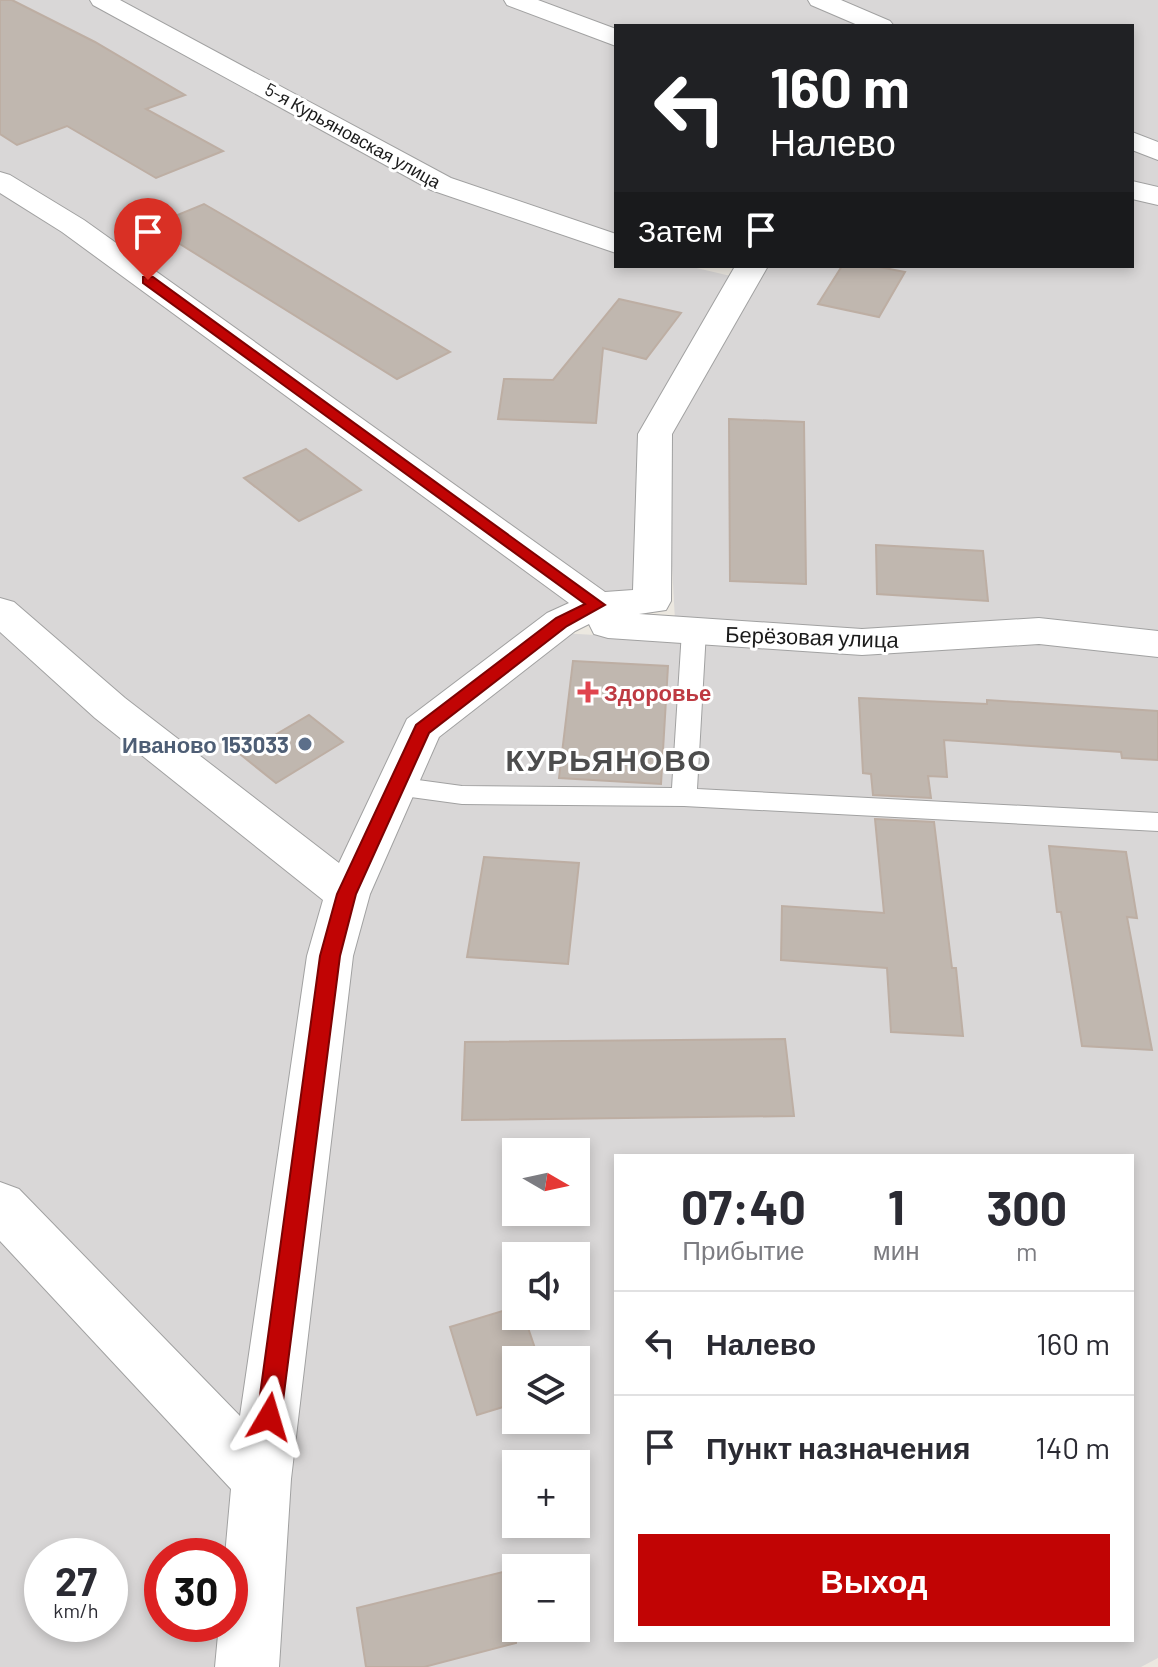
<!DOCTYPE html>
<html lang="ru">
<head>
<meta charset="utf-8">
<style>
	body { margin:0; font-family:Barlow,sans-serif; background:#f7f7f7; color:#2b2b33; height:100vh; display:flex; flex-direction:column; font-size:30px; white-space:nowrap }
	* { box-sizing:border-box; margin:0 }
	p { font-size:26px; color:#7c7c81 }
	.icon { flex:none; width:44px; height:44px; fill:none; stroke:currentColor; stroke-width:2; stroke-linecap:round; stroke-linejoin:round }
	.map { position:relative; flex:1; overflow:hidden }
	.panel { position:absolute; left:614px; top:1154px; width:520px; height:488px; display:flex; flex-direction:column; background:#fff; border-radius:0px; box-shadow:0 4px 12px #0003 }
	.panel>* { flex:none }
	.hud { position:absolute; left:614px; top:24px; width:520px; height:244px; border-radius:0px; box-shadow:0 4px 12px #0003; background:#202124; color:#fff; overflow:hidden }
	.needle { width:52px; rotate:99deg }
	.controls { position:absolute; left:502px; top:1138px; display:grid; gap:16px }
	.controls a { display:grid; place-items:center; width:88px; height:88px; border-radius:0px; background:#fff; box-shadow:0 4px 12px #0003; font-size:40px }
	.speed { position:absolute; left:24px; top:1538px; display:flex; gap:16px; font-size:40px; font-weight:700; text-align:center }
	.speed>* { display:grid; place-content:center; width:104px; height:104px; border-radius:50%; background:#fff; box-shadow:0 4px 12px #0003; line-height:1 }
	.speed small { font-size:20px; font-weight:400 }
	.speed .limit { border:12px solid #d22; background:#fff; color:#111 }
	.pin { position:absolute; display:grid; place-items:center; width:68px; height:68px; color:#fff; margin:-82px -34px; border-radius:50% 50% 50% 0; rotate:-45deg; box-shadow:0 0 8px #0007 }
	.pin .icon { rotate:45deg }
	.me { position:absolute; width:88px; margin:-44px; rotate:7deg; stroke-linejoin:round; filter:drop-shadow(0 0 6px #0008) }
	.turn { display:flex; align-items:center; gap:28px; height:168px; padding:0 24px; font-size:36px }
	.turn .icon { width:104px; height:104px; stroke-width:2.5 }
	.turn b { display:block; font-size:56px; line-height:68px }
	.then { display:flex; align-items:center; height:76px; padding:0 24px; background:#0003; gap:16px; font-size:30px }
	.eta { display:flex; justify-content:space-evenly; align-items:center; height:136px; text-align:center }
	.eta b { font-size:48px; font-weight:700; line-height:56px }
	.primary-button { display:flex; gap:16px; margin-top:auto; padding:16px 24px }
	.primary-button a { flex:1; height:92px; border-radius:0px; background:#c10404; color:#fff; font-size:32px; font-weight:700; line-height:92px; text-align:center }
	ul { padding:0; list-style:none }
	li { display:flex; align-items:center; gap:24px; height:104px; padding:0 24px; border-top:2px solid #e1e1e2 }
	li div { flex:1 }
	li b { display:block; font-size:30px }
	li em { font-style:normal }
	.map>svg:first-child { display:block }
</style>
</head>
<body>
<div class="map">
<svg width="1158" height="1667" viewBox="0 0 1158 1667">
	<rect width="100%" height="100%" fill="#ece8e0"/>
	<g fill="#d9d7d7" fill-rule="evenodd">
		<path d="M 0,0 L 92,0 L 434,189 L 616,248 L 616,266 L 688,266 L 735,277 L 645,432 L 639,596 L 601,597 L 0,175 Z"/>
		<path d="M 110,0 L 505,0 L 616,42 L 616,239 L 448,183 Z"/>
		<path d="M 529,0 L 1158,0 L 1158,192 L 1132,186 L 1132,26 L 616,26 L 616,34 Z"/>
		<path d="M 0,188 L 64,227 L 582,604 L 414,726 L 341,876 L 0,598 Z"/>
		<path d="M 1132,194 L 1158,200 L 1158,638 L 862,634 L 675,621 L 665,436 L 751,277 L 762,266 L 1132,266 Z"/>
		<path d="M 0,621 L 335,897 L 253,1452 L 0,1184 Z"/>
		<path d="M 561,633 L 864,651 L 1049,641 L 1158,654 L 1158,1658 L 1141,1667 L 265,1667 L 344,957 L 429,736 ZM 516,1152 L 576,1152 L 576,1212 L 516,1212 ZM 616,1156 L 1132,1156 L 1132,1640 L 616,1640 ZM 516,1256 L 576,1256 L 576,1316 L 516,1316 ZM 516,1360 L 576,1360 L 576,1420 L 516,1420 ZM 516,1464 L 576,1464 L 576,1524 L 516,1524 ZM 516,1568 L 576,1568 L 576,1628 L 516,1628 Z"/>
		<path d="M 0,1222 L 250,1485 L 232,1667 L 0,1667 ZM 42,1556 L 110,1556 L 110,1624 L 42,1624 ZM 162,1556 L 230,1556 L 230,1624 L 162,1624 Z"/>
	</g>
	<g fill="#c0b7af" stroke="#bdaea3" stroke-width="2">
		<path d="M 0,0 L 12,0 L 95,42 L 185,95 L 146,109 L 223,151 L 156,178 L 67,126 L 17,145 L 0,134 Z"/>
		<path d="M 204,204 L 230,219 L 450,352 L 397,379 L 151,226 Z"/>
		<path d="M 842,266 L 874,266 L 905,272 L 879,317 L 818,304 Z"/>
		<path d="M 619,299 L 681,313 L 646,359 L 603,348 L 596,423 L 498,419 L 504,379 L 553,380 Z"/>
		<path d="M 729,419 L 804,422 L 806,584 L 730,581 Z"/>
		<path d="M 306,449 L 361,490 L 299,521 L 244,478 Z"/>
		<path d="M 876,545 L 983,551 L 988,601 L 877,594 Z"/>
		<path d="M 573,661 L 668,666 L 661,784 L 559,778 Z"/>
		<path d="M 859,698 L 987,704 L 987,700 L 1158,711 L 1158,760 L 1122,758 L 1121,752 L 944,740 L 947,777 L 928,776 L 931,798 L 873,795 L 871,774 L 863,773 Z"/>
		<path d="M 309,715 L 343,742 L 276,783 L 241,755 Z"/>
		<path d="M 875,819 L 934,822 L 952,968 L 956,968 L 963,1036 L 891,1032 L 887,968 L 781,960 L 782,906 L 884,913 Z"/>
		<path d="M 1049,846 L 1126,852 L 1137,918 L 1127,917 L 1152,1050 L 1082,1046 L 1061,912 L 1057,912 Z"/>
		<path d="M 484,857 L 579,863 L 568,964 L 467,957 Z"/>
		<path d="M 785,1039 L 794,1116 L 462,1120 L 465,1042 Z"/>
		<path d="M 516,1307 L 516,1316 L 524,1316 L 539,1360 L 516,1360 L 516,1403 L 477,1415 L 450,1327 Z"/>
		<path d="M 511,1570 L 516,1591 L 516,1643 L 424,1667 L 366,1667 L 357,1608 Z"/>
	</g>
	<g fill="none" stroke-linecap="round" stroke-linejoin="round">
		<g stroke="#a1a1a1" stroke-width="2">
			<path id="service" d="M 694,623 L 702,626 L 706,631 L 697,789 L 1158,813 L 1158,831 L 684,806 L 462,804 L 396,795 L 387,792 L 383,786 L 387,780 L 396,777 L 462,786 L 672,788 L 682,631 L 686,626 Z"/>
		</g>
		<g stroke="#a1a1a1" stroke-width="2">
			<g id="minor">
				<path d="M 90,0 L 120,0 L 451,178 L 616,234 L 616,253 L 431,190 L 93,5 Z"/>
				<path d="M 504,0 L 538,0 L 616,29 L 616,46 L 507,5 Z"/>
				<path d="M 808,0 L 841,0 L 890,21 L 894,26 L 860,26 L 811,5 Z"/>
				<path d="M 1132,132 L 1158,142 L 1158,160 L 1132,150 Z"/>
				<path d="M 0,172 L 10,175 L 84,220 L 605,592 L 633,590 L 638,434 L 734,268 L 768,266 L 672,434 L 671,601 L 666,610 L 639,614 L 862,629 L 1039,618 L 1158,631 L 1158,657 L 1039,644 L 862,655 L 608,638 L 594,634 L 589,624 L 575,631 L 439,737 L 370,894 L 353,956 L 291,1479 L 279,1667 L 215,1667 L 219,1624 L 230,1624 L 230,1556 L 225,1556 L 231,1489 L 0,1241 L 0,1182 L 19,1189 L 240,1416 L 307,956 L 323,900 L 95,718 L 0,632 L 0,598 L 14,602 L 125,698 L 339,863 L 407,719 L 547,613 L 569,603 L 62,232 L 0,193 Z"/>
				<path d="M 1132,181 L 1158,187 L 1158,205 L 1132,199 Z"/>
			</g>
		</g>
		<use href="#service" fill="#fff" fill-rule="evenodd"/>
		<use href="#minor" fill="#fff" fill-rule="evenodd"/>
	</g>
	<path fill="#c10404" stroke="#7d0303" stroke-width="2" d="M 143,277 L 153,277 L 605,605 L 567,626 L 429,733 L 356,894 L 340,956 L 281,1417 L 277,1425 L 269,1429 L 260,1425 L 257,1417 L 320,956 L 337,894 L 416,725 L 556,618 L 585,604 L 143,283 Z"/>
	<path fill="#e0444e" stroke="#fff" stroke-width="3" d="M584 680h8v8h8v8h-8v8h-8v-8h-8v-8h8z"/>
	<circle fill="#5c6f8a" stroke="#fff" stroke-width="3" cx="305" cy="744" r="8"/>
	<g text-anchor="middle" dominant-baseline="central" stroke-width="6" stroke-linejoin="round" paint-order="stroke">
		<g font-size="18" fill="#1a1a1a" stroke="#fff">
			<text transform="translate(353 135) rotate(29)">5-я Курьяновская улица</text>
		</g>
		<g font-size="22" fill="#1a1a1a" stroke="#fff">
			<text transform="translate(812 636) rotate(2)">Берёзовая улица</text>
		</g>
		<g font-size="22" font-weight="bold" fill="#be3a42" stroke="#fff" text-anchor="start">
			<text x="604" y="692">Здоровье</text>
		</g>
		<g font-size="22" font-weight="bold" fill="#4e5e75" stroke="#fff" text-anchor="end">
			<text x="289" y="744">Иваново 153033</text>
		</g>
		<g font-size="30" font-weight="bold" letter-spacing="2" fill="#4d4d4d" stroke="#fff">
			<text x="609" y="759">КУРЬЯНОВО</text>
		</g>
	</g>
</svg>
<div class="controls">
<a><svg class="needle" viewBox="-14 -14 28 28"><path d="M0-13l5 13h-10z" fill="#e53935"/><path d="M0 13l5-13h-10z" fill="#7c7c81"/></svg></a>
<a><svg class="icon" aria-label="sound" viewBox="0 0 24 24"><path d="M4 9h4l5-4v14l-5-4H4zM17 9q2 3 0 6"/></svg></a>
<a><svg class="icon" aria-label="layers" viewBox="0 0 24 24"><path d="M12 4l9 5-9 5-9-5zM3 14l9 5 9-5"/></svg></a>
<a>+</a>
<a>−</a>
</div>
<div class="speed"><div>27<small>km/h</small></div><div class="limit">30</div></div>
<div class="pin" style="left:148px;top:280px;background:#d93025"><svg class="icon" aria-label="arrive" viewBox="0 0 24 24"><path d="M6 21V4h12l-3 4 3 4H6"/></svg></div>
<svg class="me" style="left:269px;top:1417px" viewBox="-20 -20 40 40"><path d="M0-17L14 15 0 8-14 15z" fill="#c10404" stroke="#fff" stroke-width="4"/></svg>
<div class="hud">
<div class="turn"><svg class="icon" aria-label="left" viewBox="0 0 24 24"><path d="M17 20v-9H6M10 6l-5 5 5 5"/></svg><div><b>160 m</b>Налево</div></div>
<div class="then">Затем<svg class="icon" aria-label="arrive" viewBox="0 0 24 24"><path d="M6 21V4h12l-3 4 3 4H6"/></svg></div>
</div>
<section class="panel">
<div class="eta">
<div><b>07:40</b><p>Прибытие</p></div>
<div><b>1</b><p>мин</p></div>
<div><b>300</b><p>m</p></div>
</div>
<ul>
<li><svg class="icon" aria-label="left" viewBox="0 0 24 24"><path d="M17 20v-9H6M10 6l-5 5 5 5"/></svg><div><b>Налево</b></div><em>160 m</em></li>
<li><svg class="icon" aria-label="arrive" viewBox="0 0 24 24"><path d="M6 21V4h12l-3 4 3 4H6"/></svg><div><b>Пункт назначения</b></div><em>140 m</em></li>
</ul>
<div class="primary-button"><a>Выход</a></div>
</section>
</div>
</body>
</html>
